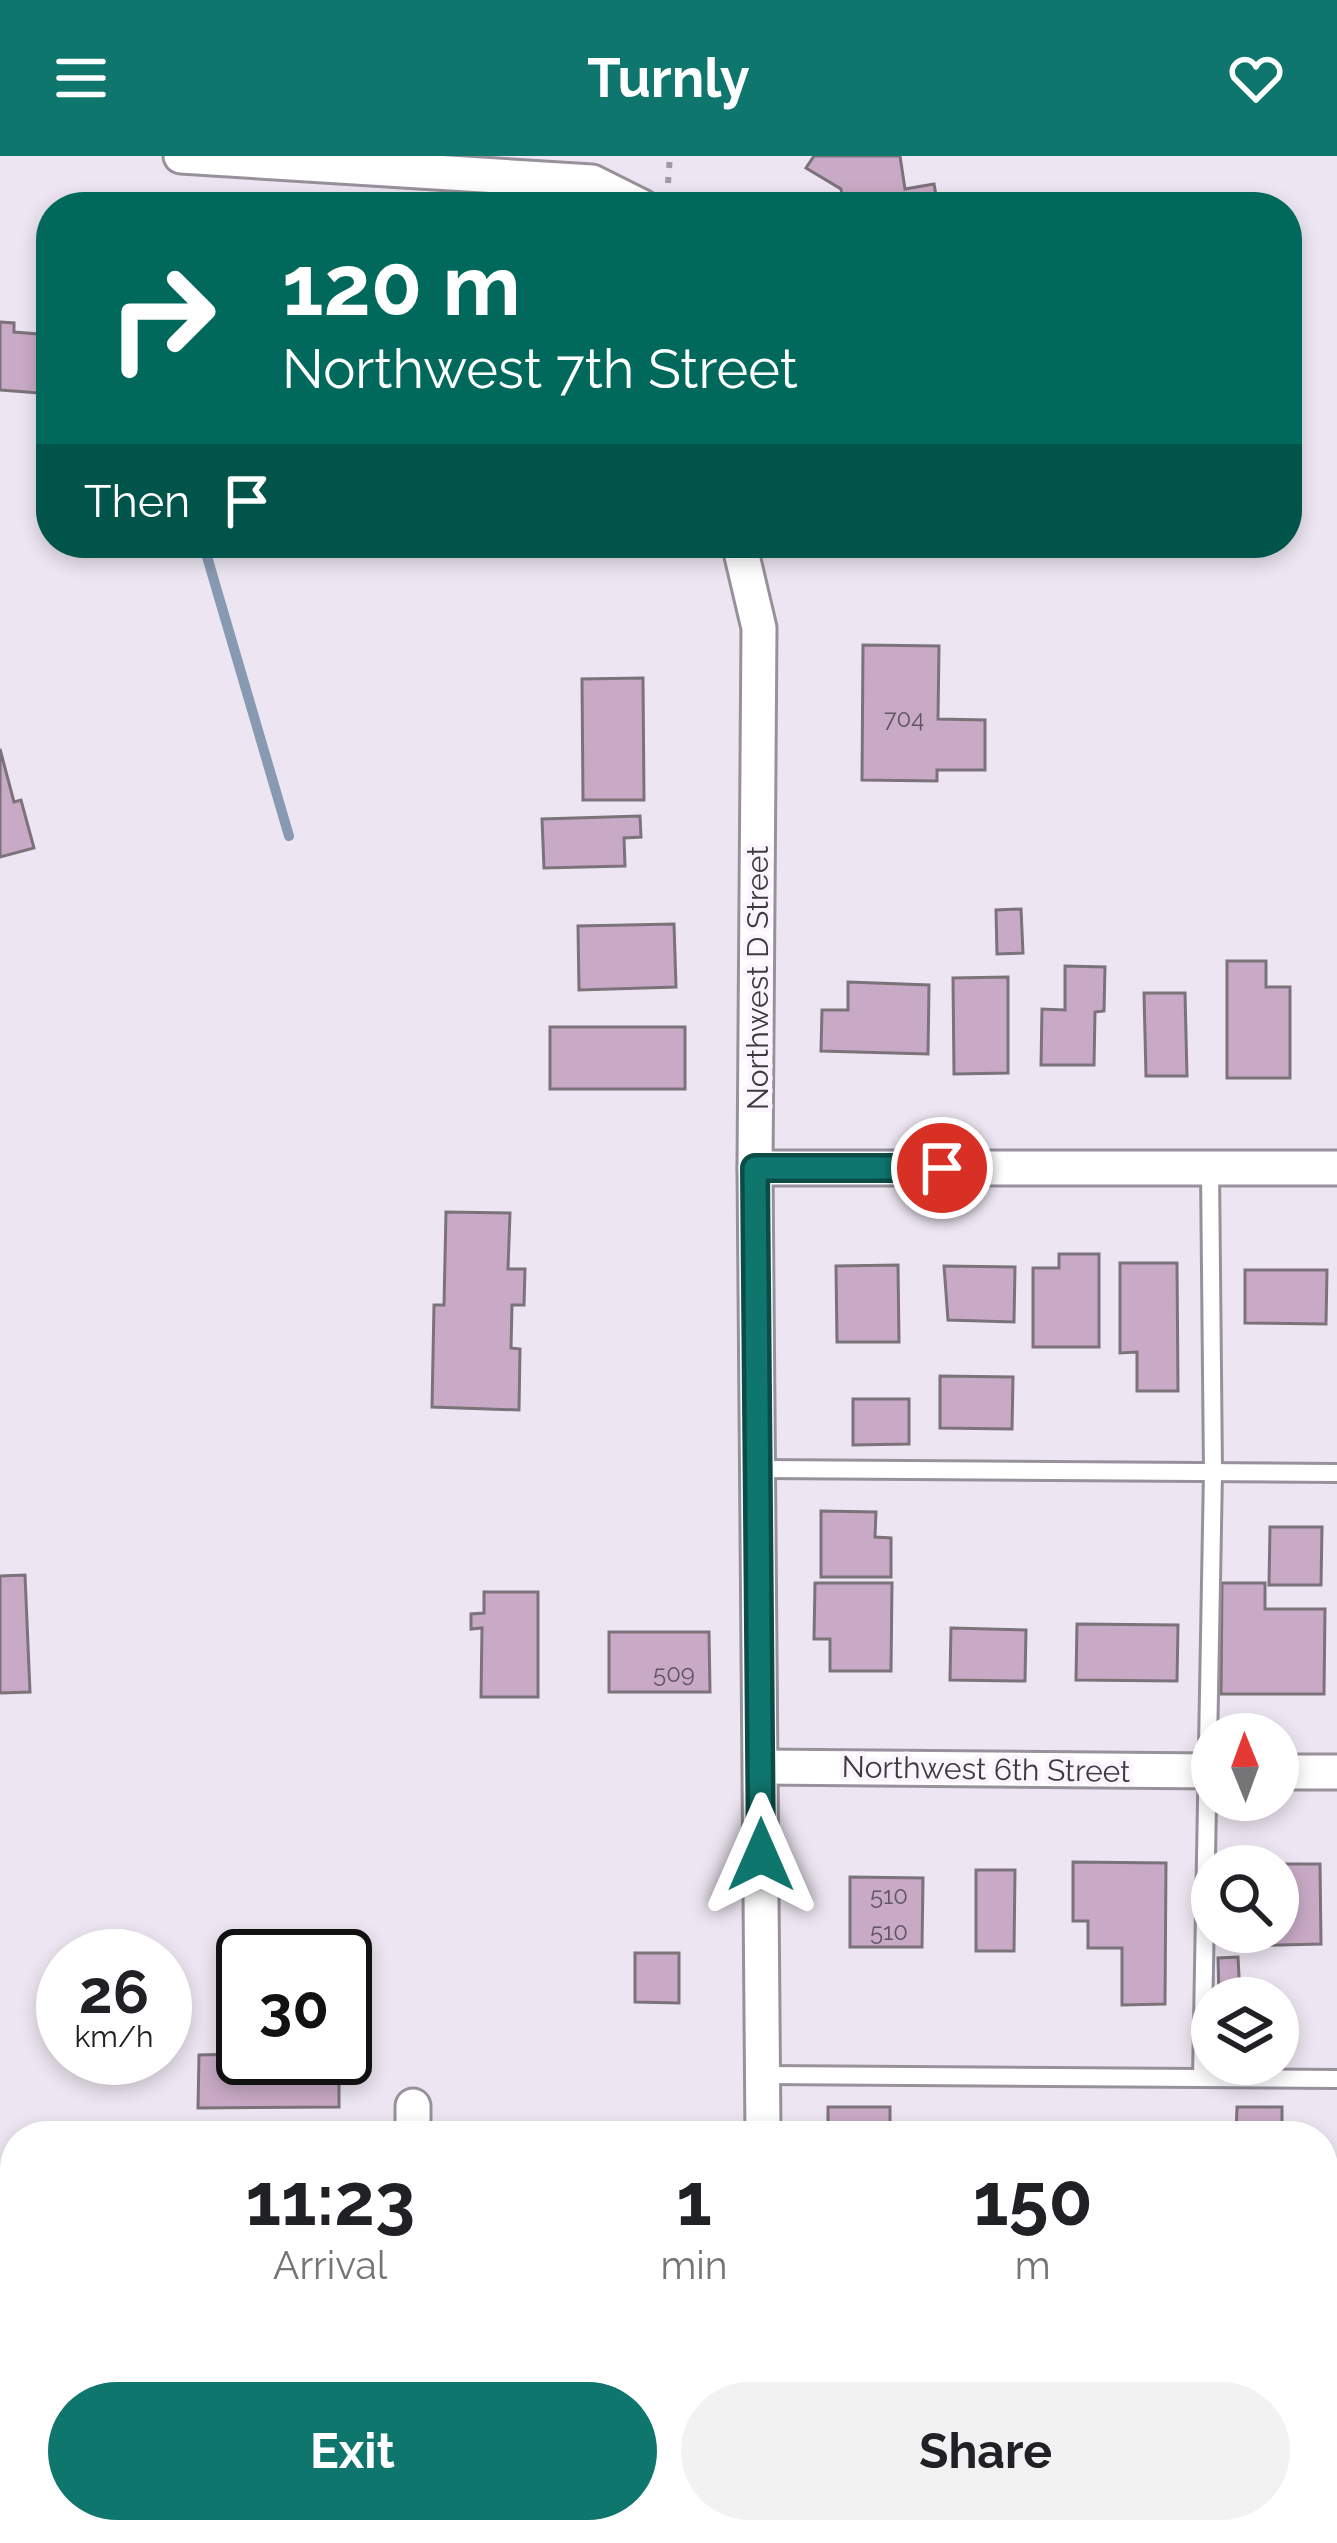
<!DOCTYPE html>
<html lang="en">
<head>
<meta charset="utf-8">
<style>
	body { margin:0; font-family:Raleway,sans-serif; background:#f2f2f2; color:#202124; height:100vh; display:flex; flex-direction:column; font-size:45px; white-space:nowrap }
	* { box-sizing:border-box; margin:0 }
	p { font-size:39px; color:#757577 }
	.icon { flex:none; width:66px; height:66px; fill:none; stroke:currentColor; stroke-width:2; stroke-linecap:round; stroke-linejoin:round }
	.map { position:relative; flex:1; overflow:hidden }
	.details { position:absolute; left:0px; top:1965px; width:1338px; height:423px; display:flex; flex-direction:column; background:#fff; border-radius:48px 48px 0 0; box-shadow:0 6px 18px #0003 }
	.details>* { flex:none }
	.guide { position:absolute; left:36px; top:36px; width:1266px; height:366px; border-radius:48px; box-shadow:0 6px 18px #0003; background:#00695c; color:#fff; overflow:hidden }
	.needle { width:78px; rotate:359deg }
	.tools { position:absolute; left:1191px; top:1557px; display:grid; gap:24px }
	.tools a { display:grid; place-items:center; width:108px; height:108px; border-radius:50%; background:#fff; box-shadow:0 6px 18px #0003; font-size:60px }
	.speed { position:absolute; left:36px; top:1773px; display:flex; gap:24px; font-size:60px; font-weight:700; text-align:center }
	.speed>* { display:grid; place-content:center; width:156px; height:156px; border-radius:50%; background:#fff; box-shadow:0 6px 18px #0003; line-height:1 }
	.speed small { font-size:30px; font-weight:400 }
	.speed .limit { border:6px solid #111; border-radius:18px; background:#fff; color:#111 }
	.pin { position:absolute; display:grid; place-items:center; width:102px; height:102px; color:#fff; margin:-51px; border:6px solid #fff; border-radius:50%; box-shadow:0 3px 12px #0007 }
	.me { position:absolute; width:132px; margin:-66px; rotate:0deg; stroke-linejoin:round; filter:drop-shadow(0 0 9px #0008) }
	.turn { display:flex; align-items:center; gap:42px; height:252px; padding:0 48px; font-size:54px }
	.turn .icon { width:156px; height:156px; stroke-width:2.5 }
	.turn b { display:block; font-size:84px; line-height:102px }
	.then { display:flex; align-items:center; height:114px; padding:0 48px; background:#0003; gap:24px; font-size:45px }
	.eta { display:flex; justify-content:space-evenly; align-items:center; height:204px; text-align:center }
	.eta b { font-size:72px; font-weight:700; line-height:84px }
	.primary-button { display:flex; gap:24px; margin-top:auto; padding:24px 48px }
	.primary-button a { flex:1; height:138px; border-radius:72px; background:#0f766e; color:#fff; font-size:48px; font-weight:700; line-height:138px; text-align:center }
	.primary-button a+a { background:#f2f2f2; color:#202124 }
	header { display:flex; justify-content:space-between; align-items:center; height:156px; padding:0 48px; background:#0f766e; color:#fff; font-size:54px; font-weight:700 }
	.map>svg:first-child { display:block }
</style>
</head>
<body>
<header><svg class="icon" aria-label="menu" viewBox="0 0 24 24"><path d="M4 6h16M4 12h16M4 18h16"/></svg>Turnly<svg class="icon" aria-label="heart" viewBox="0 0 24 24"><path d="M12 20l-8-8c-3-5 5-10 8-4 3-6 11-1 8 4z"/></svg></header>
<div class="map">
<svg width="1337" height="2387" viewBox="0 0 1337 2387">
	<rect width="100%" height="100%" fill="#ede6f2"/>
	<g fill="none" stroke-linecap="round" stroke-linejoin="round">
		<path stroke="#889ab1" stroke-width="10" d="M 203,387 L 289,680"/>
	</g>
	<g fill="#c9aac6" stroke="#7b727a" stroke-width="3">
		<path d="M 814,0 L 900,0 L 905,33 L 934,28 L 938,51 L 844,51 L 841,33 L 806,12 Z"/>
		<path d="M 0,166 L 14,167 L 14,176 L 51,179 L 51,238 L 0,234 Z"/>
		<path d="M 863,489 L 939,490 L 938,563 L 985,564 L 985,614 L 937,614 L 937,625 L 862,624 Z"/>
		<path d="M 643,522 L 644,644 L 583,644 L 582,523 Z"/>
		<path d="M 0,593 L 14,646 L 21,644 L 34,692 L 0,701 Z"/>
		<path d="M 640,660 L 641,681 L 624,682 L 625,710 L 544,712 L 542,663 Z"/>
		<path d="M 1021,753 L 1023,797 L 997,798 L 996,754 Z"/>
		<path d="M 674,768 L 676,831 L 579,834 L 578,770 Z"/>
		<path d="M 1227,805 L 1266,805 L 1266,831 L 1290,831 L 1290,922 L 1227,922 Z"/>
		<path d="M 1065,810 L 1105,811 L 1104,855 L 1095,856 L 1094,909 L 1041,909 L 1042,853 L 1065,854 Z"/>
		<path d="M 1008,821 L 1008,917 L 954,918 L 953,822 Z"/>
		<path d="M 848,826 L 929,829 L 928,898 L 821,895 L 822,854 L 848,854 Z"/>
		<path d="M 1144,837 L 1185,837 L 1187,920 L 1146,920 Z"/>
		<rect x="550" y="871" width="135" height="62"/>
		<path d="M 446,1056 L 510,1057 L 508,1113 L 525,1113 L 524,1149 L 512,1149 L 511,1192 L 520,1193 L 519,1254 L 432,1251 L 434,1149 L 444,1149 Z"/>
		<path d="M 1059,1098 L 1099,1098 L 1099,1191 L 1033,1191 L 1033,1112 L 1059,1112 Z"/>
		<path d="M 1120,1107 L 1177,1107 L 1178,1235 L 1137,1235 L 1137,1196 L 1120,1197 Z"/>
		<path d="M 898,1109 L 899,1186 L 837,1186 L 836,1110 Z"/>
		<path d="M 944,1110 L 1015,1111 L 1014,1166 L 948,1164 Z"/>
		<path d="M 1245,1114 L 1327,1114 L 1326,1168 L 1245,1167 Z"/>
		<path d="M 940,1220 L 1013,1221 L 1012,1273 L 940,1272 Z"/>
		<path d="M 853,1243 L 909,1243 L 909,1288 L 853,1289 Z"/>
		<path d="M 821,1355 L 876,1356 L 875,1381 L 891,1382 L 891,1421 L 821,1421 Z"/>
		<path d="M 1270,1371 L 1322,1371 L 1321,1429 L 1269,1429 Z"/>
		<path d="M 25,1419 L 30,1536 L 0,1537 L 0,1420 Z"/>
		<path d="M 815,1427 L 892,1427 L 891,1515 L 830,1515 L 830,1483 L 814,1483 Z"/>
		<path d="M 1222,1427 L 1265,1427 L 1265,1453 L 1325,1453 L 1324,1538 L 1221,1538 Z"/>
		<path d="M 484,1436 L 538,1436 L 538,1541 L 481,1541 L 482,1472 L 471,1473 L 471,1458 L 484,1457 Z"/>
		<path d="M 1077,1468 L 1178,1469 L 1177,1525 L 1076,1524 Z"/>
		<path d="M 951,1472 L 1026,1474 L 1025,1525 L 950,1524 Z"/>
		<path d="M 609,1476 L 709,1476 L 710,1536 L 609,1536 Z"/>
		<path d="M 1073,1706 L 1166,1707 L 1165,1848 L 1122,1849 L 1122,1792 L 1088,1792 L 1088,1765 L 1073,1765 Z"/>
		<path d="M 1284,1708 L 1320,1708 L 1321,1788 L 1236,1790 L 1236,1776 L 1278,1776 L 1278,1718 L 1284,1717 Z"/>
		<path d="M 976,1714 L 1015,1714 L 1014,1795 L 976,1795 Z"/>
		<path d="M 850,1721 L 923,1722 L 922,1791 L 850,1791 Z"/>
		<path d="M 635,1797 L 679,1797 L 679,1847 L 635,1846 Z"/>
		<path d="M 1238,1801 L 1240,1839 L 1219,1840 L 1218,1802 Z"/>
		<path d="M 240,1861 L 243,1902 L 339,1902 L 339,1951 L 198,1952 L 199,1899 L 241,1898 Z"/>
		<rect x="828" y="1951" width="62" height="29"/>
		<path d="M 1237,1951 L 1282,1951 L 1282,1980 L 1236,1980 Z"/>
		<rect x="1323" y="2057" width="14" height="58"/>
		<path d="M 196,2373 L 285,2373 L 284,2387 L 202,2387 Z"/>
		<rect x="322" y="2373" width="67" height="14"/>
		<rect x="839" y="2373" width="75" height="14"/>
		<rect x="935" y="2373" width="107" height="14"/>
		<path d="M 1077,2373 L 1158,2373 L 1157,2387 L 1077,2387 Z"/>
		<rect x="1257" y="2373" width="50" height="14"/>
	</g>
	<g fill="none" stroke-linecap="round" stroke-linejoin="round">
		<g stroke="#97919c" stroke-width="22">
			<g id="lane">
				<path d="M 757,1313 L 1337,1317"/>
				<path d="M 763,1919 L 1337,1923"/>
				<path d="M 1202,1922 L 1213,1316 L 1210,1012"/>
				<path d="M 438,2373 L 442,2387"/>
				<path d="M 545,2387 L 546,2373"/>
			</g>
		</g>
		<g stroke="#97919c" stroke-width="39">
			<g id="street">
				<path d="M 181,0 L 592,26 L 642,51"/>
				<path d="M 739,387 L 759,472 L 755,1012 L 763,1980"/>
				<path d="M 755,1012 L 1337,1012"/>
				<path d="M 761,1611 L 1212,1615"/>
				<path d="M 1278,1616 L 1337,1616"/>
				<path d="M 413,1950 L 413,1980"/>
				<path d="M 766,2373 L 766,2387"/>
				<path d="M 173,2387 L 173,2373"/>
			</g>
		</g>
		<g stroke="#97919c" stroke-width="54">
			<g id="secondary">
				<path d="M 0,2229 L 15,2230"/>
				<path d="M 1323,2242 L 1337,2242"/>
			</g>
		</g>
		<path stroke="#9e99a2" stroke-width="6" stroke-dasharray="6 9" stroke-linecap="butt" d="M 668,27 L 670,0"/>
		<use href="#lane" stroke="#fff" stroke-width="16"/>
		<use href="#street" stroke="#fff" stroke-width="33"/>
		<use href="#secondary" stroke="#fff" stroke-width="48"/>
	</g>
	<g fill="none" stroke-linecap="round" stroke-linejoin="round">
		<g stroke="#0a4d48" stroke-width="30">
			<path id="route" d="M 761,1699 L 755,1012 L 942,1012"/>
		</g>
		<use href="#route" stroke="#0f766e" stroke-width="21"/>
	</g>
	<g text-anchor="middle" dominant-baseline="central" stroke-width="9" stroke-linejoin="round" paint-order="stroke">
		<g font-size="24" fill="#615762">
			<text x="904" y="562">704</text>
			<text x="674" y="1517">509</text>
			<text x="889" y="1739">510</text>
			<text x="889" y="1775">510</text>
		</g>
		<g font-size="30" fill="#3e3b40" stroke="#faf4ff">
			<text transform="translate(757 822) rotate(-90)">Northwest D Street</text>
			<text transform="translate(986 1613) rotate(1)">Northwest 6th Street</text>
		</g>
	</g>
</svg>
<div class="tools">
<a><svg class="needle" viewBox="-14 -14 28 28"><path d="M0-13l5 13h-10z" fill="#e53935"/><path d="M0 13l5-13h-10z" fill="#757577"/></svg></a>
<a><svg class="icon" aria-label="search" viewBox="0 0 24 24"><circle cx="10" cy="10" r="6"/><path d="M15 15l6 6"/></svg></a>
<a><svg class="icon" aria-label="layers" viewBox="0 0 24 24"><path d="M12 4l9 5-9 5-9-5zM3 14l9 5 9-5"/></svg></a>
</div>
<div class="speed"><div>26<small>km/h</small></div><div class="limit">30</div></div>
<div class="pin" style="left:942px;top:1012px;background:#d93025"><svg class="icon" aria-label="arrive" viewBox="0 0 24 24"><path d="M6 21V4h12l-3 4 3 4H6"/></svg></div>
<svg class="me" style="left:761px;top:1699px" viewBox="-20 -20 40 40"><path d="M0-17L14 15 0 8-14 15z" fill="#0f766e" stroke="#fff" stroke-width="4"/></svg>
<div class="guide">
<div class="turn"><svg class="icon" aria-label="right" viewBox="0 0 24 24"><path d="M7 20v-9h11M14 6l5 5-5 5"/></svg><div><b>120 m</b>Northwest 7th Street</div></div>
<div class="then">Then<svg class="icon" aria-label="arrive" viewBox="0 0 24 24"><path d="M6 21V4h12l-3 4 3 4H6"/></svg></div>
</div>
<section class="details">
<div class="eta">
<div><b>11:23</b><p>Arrival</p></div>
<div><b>1</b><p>min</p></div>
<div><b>150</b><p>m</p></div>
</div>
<div class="primary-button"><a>Exit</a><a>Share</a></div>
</section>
</div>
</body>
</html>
